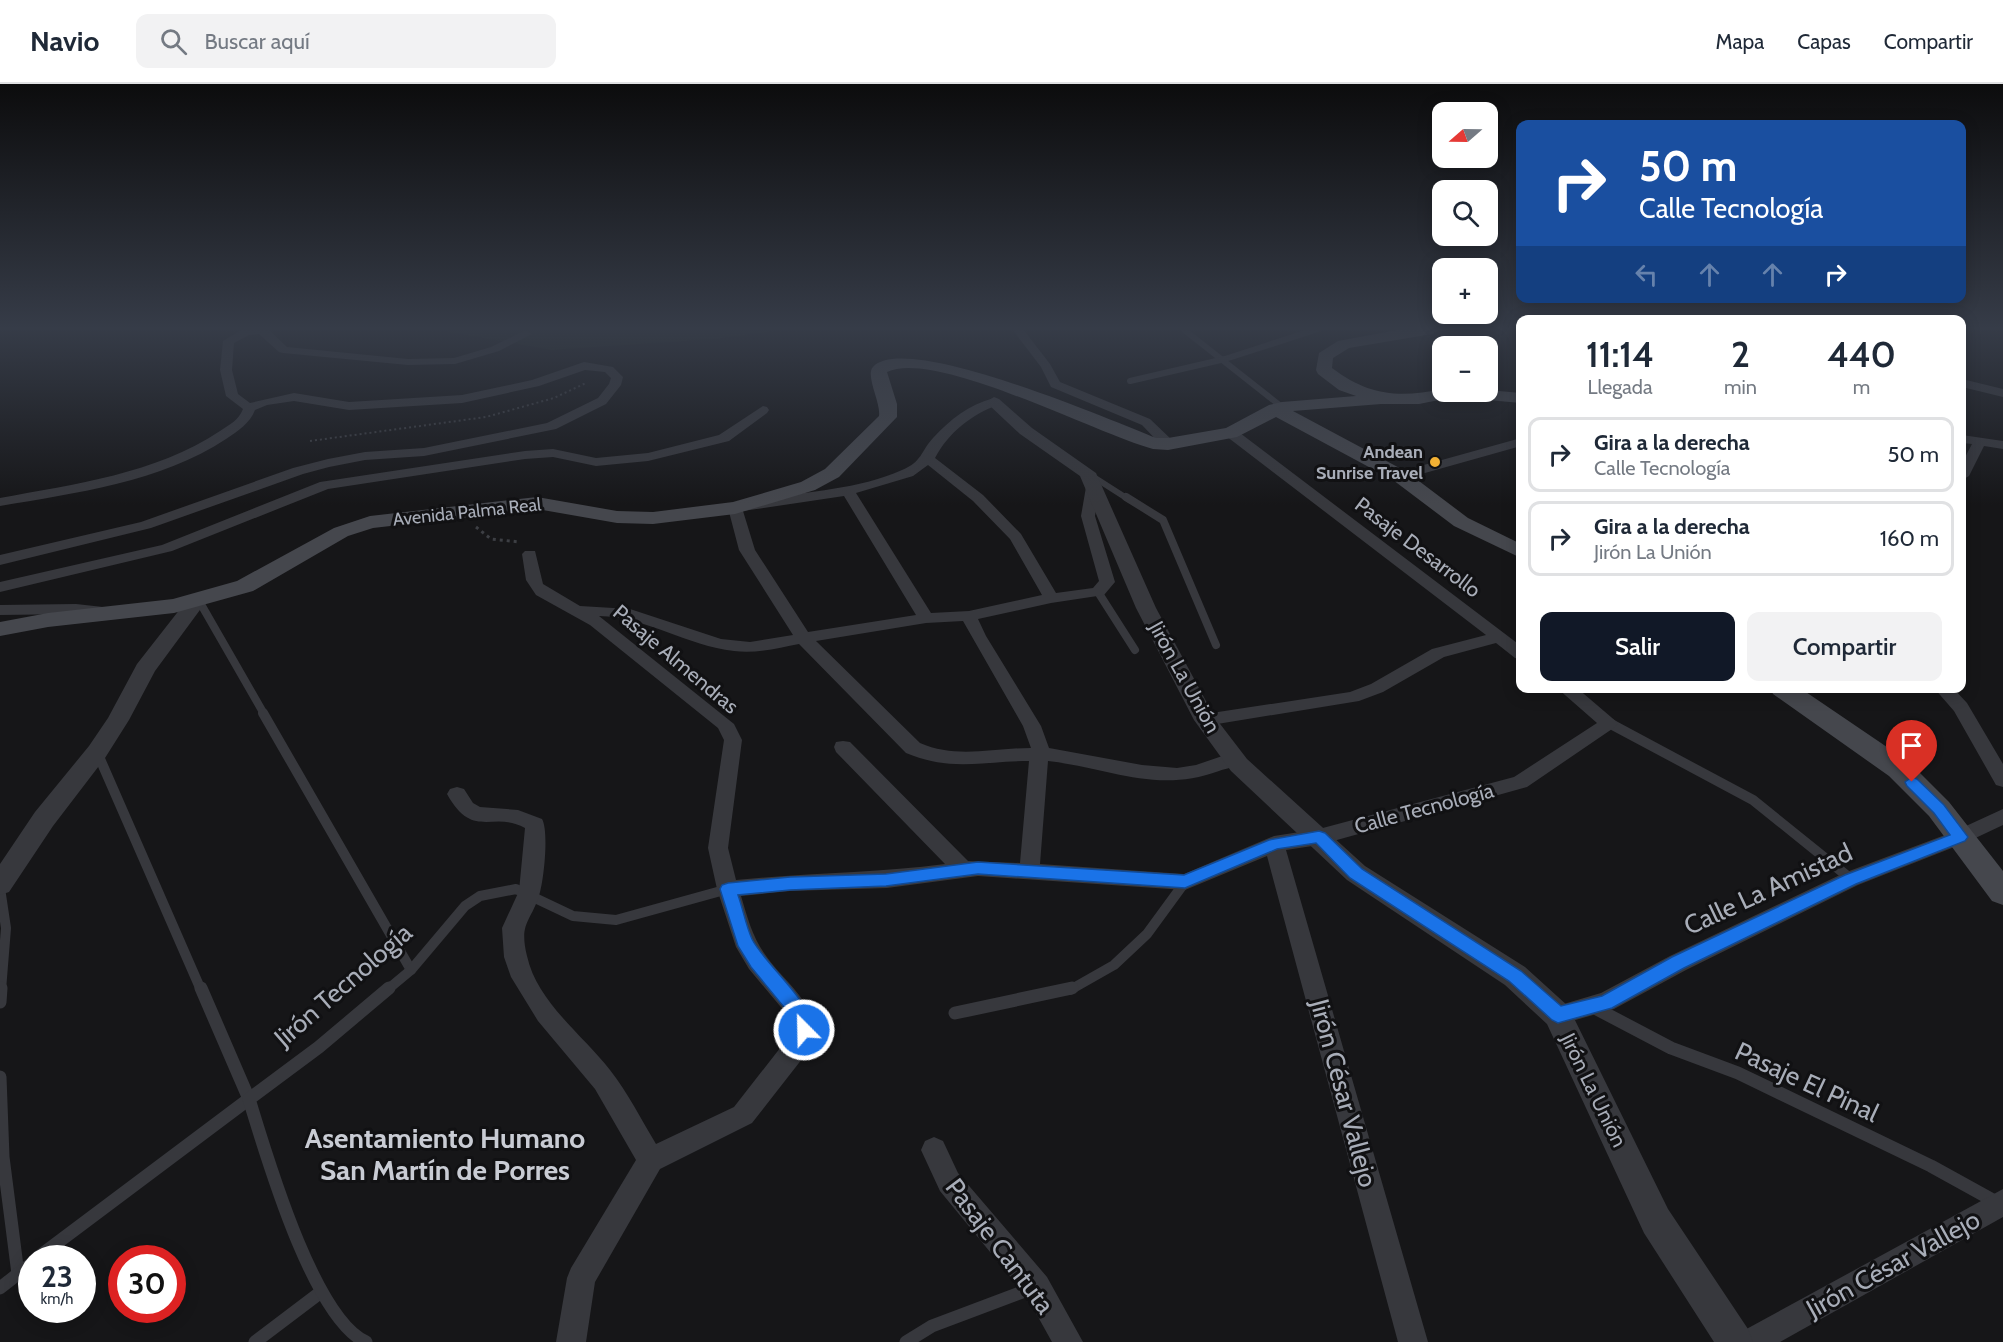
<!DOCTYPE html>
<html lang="es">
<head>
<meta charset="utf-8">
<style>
	body { margin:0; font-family:Cabin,sans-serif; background:#f2f2f3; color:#1f2937; height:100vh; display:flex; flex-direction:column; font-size:22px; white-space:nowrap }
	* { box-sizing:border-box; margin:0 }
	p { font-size:20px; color:#747a83 }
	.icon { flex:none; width:33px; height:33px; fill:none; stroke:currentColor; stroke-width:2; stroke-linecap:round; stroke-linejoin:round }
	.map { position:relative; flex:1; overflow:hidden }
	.panel { position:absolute; left:1516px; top:231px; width:450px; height:378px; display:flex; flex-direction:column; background:#fff; border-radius:12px; box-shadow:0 3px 15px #0003 }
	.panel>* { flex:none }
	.banner { position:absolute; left:1516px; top:36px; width:450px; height:183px; border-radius:12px; box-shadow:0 3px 15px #0003; background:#1a4fa0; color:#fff; overflow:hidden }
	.needle { width:39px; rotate:250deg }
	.tools { position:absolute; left:1432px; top:18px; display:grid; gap:12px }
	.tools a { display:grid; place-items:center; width:66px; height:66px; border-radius:12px; background:#fff; box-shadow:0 3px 15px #0003; font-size:30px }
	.speed { position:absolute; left:18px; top:1161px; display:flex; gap:12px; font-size:30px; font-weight:700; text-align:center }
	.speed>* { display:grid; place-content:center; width:78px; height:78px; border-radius:50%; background:#fff; box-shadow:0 3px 15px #0003; line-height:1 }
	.speed small { font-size:15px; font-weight:400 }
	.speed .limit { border:9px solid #d22; background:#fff; color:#111 }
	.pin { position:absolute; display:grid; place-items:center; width:51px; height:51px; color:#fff; margin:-62px -26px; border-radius:50% 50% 50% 0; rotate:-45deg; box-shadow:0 0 6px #0007 }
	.pin .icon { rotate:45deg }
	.me { position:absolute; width:66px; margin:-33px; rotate:337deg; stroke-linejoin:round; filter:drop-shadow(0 0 4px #0008) }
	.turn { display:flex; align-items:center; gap:21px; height:126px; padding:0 24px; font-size:27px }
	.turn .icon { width:78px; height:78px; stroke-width:2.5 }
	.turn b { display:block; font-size:42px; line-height:51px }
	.lanes { display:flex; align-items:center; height:57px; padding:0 24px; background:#0003; justify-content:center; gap:30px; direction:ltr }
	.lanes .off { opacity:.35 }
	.eta { display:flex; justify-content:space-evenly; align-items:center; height:102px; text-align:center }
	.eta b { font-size:36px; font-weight:600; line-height:42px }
	.primary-button { display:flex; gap:12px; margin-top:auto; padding:12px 24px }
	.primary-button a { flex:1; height:69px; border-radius:12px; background:#111827; color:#fff; font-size:24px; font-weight:600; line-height:69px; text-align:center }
	.primary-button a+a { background:#f2f2f3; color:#1f2937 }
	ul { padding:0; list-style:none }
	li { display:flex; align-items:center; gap:18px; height:75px; margin:0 12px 9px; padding:0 12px; border:3px solid #e0e1e3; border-radius:12px }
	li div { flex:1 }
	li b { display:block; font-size:22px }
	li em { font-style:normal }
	header { display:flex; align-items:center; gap:36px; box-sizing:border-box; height:84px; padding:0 30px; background:#fff; border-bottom:2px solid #e0e1e3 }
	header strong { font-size:28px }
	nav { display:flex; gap:33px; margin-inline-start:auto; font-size:21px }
	.search { width:420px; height:54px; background:#f2f2f3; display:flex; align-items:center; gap:15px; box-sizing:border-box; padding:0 21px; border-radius:12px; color:#747a83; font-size:22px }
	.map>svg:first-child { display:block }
</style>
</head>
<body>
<header>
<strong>Navio</strong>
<div class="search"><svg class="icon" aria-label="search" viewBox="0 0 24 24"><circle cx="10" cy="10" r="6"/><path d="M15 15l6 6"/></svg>Buscar aquí</div>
<nav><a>Mapa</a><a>Capas</a><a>Compartir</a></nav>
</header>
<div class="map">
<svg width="2003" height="1258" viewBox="0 0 2003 1258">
	<rect width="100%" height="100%" fill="#161618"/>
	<path fill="#1c231d" d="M 433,245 L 791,245 L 715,255 L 551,266 Z"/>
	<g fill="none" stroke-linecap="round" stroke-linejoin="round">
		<path stroke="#3d3f44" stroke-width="2" stroke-dasharray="2 3" stroke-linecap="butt" d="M 310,357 L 486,333 L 554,314 L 586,299"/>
		<path stroke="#3d3f44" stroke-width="3" stroke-dasharray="3 4" stroke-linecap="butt" d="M 476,443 L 491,455 L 520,458"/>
		<g stroke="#37383d" stroke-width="6">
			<path d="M 1183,245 L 1282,323"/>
			<path d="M 1130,297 L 1225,275 L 1318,245"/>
			<path d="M 1092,392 L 1128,415"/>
		</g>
		<g stroke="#37383d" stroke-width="8">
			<path d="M 1126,413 L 1163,436 L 1216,561"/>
			<path d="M 1098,508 L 1135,566"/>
			<path d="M 198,515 L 264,630"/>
		</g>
		<g stroke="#37383d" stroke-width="10">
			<path d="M 263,629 L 411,886"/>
			<path d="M 1609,639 L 1753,716 L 1851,795"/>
			<path d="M 97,668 L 201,906"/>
			<path d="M 0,804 L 6,844 L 1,906"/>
			<path d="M 387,906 L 411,886 L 465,822 L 480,812 L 516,805 L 573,832 L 616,836 L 728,805"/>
			<path d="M 1070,906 L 1114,881 L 1147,850 L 1185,798"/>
		</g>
		<g stroke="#37383d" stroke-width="13">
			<path d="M 0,918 L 1,904"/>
			<path d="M 1593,923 L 1671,964 L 1738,989 L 1931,1082 L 1998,1119"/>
			<path d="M 955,929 L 1072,904"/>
			<path d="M 0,993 L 3,1073 L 18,1190"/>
			<path d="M 37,1174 L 249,1015 L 201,904"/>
			<path d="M 0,1204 L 32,1179"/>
			<path d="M 255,1258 L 321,1208"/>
			<path d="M 366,1258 C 313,1234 266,1070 249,1015 L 319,963 L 389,904"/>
			<path d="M 906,1258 L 932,1242 L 1033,1204"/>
		</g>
		<g fill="#37383d" fill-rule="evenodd">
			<path d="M 243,245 L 268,245 L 287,263 L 408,275 L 454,274 L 491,263 L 522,248 L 526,247 L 532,250 L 499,267 L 455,280 L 408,281 L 283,269 L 279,268 L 259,250 L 249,251 L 234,259 L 232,286 L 238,310 L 250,319 L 294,309 L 349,318 L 462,311 L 532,296 L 584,278 L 613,283 L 623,293 L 621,301 L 606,320 L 556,345 L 424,372 L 365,376 L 329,383 L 303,390 L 151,444 L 0,481 L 0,471 L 141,438 L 293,384 L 328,375 L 365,368 L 424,364 L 547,339 L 598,314 L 609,300 L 611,294 L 605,288 L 585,286 L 539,302 L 462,319 L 349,326 L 294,317 L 267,321 L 255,326 C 250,339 238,347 226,355 C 161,398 76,409 0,422 L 0,414 C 75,400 155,390 220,347 C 229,341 239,336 243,325 L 226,312 L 220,286 L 223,257 Z"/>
			<path d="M 1012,245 L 1023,245 L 1050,280 L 1060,298 L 1150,335 L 1173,357 L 1175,360 L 1173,363 L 1163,363 L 1142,341 L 1051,303 L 1041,283 Z"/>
			<path d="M 1962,295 L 2003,305 L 2003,313 L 1962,303 Z"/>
			<path d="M 994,314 L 1000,318 L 998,321 C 972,330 948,349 935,374 L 983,411 L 1021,450 L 1056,509 L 1093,504 L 1099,497 L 1081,432 L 1086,403 L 1093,399 L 1100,403 L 1095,432 L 1115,498 L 1104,511 L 1051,519 L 978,535 L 986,552 L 1041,642 L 1049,664 L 1142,681 L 1177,684 L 1196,681 L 1234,668 L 1241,670 L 1243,675 C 1239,683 1227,684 1219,687 C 1156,710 1110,684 1048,677 L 1040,780 L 1184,790 L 1274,752 L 1319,745 L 1514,693 L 1597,639 L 1557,604 L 1577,604 L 1618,639 L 1615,643 L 1527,703 L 1319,761 L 1286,766 L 1428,1258 L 1398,1258 L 1267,772 L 1185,806 L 978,792 L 887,804 L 790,807 L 741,812 C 747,832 752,852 764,869 C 782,896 809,912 816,946 L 802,975 L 752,1039 L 660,1085 L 595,1198 L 586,1258 L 556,1258 L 567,1194 L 571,1184 L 636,1076 L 595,1005 L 538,937 L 511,893 L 504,873 L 502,844 L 519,807 L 525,744 C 493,726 473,757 447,710 L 450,705 L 457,703 L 464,705 L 473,719 L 480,723 L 518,726 L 542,735 C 549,747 544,797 539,812 C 530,839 519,839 527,872 C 537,918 583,951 610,986 C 628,1009 641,1035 656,1060 L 734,1023 L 784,959 L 792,945 L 790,934 L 749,885 L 736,863 L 717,805 L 708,764 L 724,656 L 718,644 L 590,541 L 536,511 L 526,496 L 522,470 L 525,467 L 535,467 L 543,500 L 580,522 L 630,525 L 721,555 L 750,558 L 793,551 L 739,466 L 728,424 L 730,421 C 787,407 848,410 902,386 C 922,378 921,367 933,354 C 951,335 968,321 994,314 ZM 928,381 L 973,417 L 1010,455 L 1042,511 L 969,527 L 931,529 L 856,409 L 913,392 ZM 844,412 L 916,531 L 808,548 L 755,466 L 743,427 ZM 599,532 C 647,533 687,562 734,567 C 756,570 778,564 799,560 L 906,669 C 951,688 983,677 1029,677 L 1020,779 L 968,777 L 850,658 L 843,657 L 836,658 L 834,663 L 836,668 L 945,780 C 876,789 806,789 736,796 L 728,764 L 742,656 L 734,640 ZM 963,537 L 1023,642 L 1031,664 C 993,664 956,675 920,659 L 816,557 L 926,539 Z"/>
			<path d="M 763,322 L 767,323 L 769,326 L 767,329 L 729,357 L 648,377 L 596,382 L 553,373 L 525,375 L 328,405 L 172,467 L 0,508 L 0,498 L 162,461 L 320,398 L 525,367 L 553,365 L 596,374 L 648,369 L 719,351 Z"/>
			<path d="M 1231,345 L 1236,346 L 1521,562 L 1521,575 L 1515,574 L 1496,559 L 1444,573 L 1383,608 L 1359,617 L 1205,642 L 1199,640 L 1196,636 L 1199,632 L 1205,630 L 1350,608 L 1371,600 L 1432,565 L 1486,551 L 1226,352 L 1225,349 L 1226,346 Z"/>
			<path d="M 1962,351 L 2003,357 L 2003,365 L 1984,362 L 1969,392 L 1962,396 L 1962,379 L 1972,360 L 1962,359 Z"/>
			<path d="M 1521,354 L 1521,362 L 1400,396 L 1393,392 L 1395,389 Z"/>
			<path d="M 76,520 L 103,523 L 111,528 L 103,533 L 76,530 L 0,531 L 0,521 Z"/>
			<path d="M 1934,604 L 1953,604 L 1967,619 L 2003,680 L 2003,703 L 1996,701 L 1954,627 Z"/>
			<path d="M 2003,725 L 2003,741 L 1967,758 L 1858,801 L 1686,886 L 1614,925 L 1558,941 L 1550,938 L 1546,931 L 1550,924 L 1601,909 L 1670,872 L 1844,789 L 1953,748 Z"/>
			<path d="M 934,1053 L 943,1057 L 958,1089 L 1047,1193 L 1083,1258 L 1052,1258 L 1027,1213 L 940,1107 L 921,1066 L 925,1057 Z"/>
			<path d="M 2003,1105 L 2003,1133 L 1780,1258 L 1736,1258 L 1741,1248 Z"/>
		</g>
		<g fill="#37383d" fill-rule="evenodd">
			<path d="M 994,313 L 999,315 L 1032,344 L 1096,389 L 1156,524 L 1214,632 L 1247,675 L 1365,782 L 1525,883 L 1568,922 L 1668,1125 L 1748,1245 L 1753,1258 L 1714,1258 L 1644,1149 L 1547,940 L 1505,901 L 1347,796 L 1231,687 L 1194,636 L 1136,524 L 1080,392 L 1020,350 L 989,321 L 986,318 Z"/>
			<path d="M 198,509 L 205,511 L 208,515 L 155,587 L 129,636 L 105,674 L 53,742 L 9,808 L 0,811 L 0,780 L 35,728 L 89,662 L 108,634 L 137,580 L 191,511 Z"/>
		</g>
		<g fill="#45474d" fill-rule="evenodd">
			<path d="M 1403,245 L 1440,245 L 1432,250 L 1349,264 L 1333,274 L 1332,284 C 1369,312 1399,314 1443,305 L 1443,308 L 1488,306 L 1521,309 L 1521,319 L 1454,313 L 1419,320 L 1381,320 L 1293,327 L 1407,388 L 1468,434 L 1521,460 L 1521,474 L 1454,442 L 1393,396 L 1276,333 L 1237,353 L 1168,366 L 1153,365 C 1096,350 936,265 887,288 L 897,320 L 897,333 L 839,393 L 815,406 L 735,430 L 653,440 L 617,439 L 537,425 L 373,444 L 348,452 L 253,507 L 174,529 L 48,543 L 0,552 L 0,538 L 48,529 L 173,515 L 237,497 L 334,444 L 370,432 L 537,413 L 617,427 L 653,428 L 733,418 L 801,398 L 825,385 L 879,332 C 881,319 865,291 873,283 C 905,247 1112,337 1156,354 L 1168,354 L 1226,344 L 1269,321 L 1282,318 L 1356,312 L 1339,306 L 1318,290 L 1316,286 L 1319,269 L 1338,257 Z"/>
			<path d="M 1770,604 L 1800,604 L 1909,678 L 1949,718 L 2003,787 L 2003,821 L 1992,817 L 1929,732 L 1889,692 L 1773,610 Z"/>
		</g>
	</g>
	<linearGradient id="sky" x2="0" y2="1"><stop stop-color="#0c0c0d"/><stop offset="0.58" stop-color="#363c48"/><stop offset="1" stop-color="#363c48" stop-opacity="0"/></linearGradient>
	<rect width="2003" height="421" fill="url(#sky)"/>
	<path fill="#1a73e8" stroke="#114b97" stroke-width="1.5" d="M 1912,693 L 1917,695 L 1944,721 L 1968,753 L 1965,757 L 1856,800 L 1684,884 L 1612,924 L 1558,939 L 1552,936 L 1509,897 L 1350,794 L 1316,759 L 1277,765 L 1185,804 L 978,790 L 886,802 L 790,806 L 738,811 C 743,825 746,842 752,855 C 764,880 823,927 811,952 L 804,954 L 798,952 L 793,934 L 751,883 L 738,862 L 720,805 L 722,801 L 728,799 L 790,793 L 886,790 L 978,778 L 1184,791 L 1269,756 L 1319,747 L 1325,749 L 1362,785 L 1521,887 L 1561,922 L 1602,912 L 1672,873 L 1845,791 L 1950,751 L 1934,729 L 1907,702 L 1905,698 Z"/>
	<circle fill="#f2b134" stroke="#111113" stroke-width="2" cx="1435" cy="378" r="6"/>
	<g text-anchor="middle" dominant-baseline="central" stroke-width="6" stroke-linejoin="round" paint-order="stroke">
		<g font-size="18" font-weight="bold" fill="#a8adb8" stroke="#111113" text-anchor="end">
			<text x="1423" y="368">Andean<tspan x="1423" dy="21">Sunrise Travel</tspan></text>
		</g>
		<g font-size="18" fill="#a8adb8" stroke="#111113">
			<text transform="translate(467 428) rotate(-6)">Avenida Palma Real</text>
		</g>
		<g font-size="21" fill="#a8adb8" stroke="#111113">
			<text transform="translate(1418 463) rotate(37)">Pasaje Desarrollo</text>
			<text transform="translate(676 575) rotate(40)">Pasaje Almendras</text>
			<text transform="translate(1185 593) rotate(61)">Jirón La Unión</text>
			<text transform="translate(1424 724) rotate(-15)">Calle Tecnología</text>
			<text transform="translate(1594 1006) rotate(64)">Jirón La Unión</text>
		</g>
		<g font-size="26" fill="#a8adb8" stroke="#111113">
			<text transform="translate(1768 805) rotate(-25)">Calle La Amistad</text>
			<text transform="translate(343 901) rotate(-41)">Jirón Tecnología</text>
			<text transform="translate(1807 998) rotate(25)">Pasaje El Pinal</text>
			<text transform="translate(1344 1009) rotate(75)">Jirón César Vallejo</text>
			<text transform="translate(1000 1162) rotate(53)">Pasaje Cantuta</text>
			<text transform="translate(1893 1180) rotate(-29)">Jirón César Vallejo</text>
		</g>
		<g font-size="28" font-weight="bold" fill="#c9ccd4" stroke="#111113">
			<text x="445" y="1054">Asentamiento Humano<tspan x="445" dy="32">San Martín de Porres</tspan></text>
		</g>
	</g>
</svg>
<div class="tools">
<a><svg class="needle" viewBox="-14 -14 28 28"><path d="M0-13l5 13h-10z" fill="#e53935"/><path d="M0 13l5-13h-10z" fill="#747a83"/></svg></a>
<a><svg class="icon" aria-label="search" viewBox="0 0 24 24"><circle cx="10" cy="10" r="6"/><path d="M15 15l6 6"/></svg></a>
<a>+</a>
<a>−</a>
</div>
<div class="speed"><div>23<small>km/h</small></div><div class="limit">30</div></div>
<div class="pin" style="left:1912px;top:698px;background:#d93025"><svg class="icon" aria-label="arrive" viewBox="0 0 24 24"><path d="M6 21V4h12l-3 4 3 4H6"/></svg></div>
<svg class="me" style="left:804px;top:946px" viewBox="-20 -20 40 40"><circle r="17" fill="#1a73e8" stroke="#fff" stroke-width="3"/><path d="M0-11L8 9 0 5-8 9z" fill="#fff"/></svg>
<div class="banner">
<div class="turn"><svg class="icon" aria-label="right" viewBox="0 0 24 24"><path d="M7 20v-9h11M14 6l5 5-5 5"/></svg><div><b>50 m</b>Calle Tecnología</div></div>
<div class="lanes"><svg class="icon off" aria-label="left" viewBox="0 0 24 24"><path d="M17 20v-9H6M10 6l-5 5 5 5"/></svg><svg class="icon off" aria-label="ahead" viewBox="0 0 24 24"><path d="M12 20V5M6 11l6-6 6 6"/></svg><svg class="icon off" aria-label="ahead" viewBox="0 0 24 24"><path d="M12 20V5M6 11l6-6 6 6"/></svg><svg class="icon" aria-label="right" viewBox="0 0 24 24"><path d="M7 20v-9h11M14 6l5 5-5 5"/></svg></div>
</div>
<section class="panel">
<div class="eta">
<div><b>11:14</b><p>Llegada</p></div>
<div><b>2</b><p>min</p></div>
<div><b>440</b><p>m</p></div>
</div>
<ul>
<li><svg class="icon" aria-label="right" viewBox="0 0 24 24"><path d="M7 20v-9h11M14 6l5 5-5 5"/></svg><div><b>Gira a la derecha</b><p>Calle Tecnología</p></div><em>50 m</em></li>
<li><svg class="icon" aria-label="right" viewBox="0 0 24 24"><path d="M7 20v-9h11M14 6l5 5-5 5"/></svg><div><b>Gira a la derecha</b><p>Jirón La Unión</p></div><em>160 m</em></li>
</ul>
<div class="primary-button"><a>Salir</a><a>Compartir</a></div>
</section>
</div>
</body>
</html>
